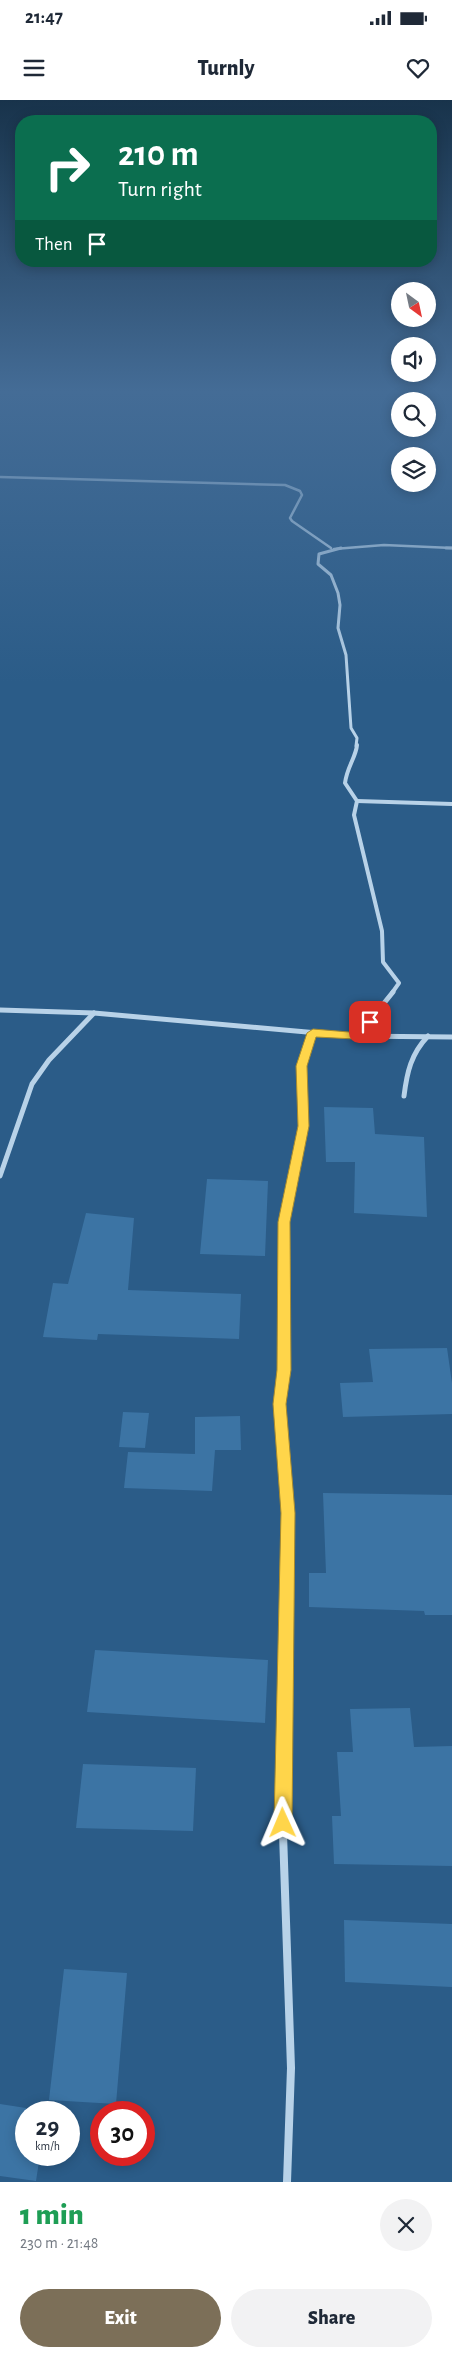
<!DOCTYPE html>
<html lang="en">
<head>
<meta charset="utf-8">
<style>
	body { margin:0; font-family:"Alegreya Sans",sans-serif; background:#f2f2f3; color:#1f2937; height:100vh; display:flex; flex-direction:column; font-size:19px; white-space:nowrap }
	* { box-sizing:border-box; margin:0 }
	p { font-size:16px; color:#747a83 }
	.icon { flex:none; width:28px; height:28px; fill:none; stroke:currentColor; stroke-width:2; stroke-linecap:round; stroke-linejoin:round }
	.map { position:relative; height:2082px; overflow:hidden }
	.sheet { display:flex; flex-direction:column; background:#fff; flex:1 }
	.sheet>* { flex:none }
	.top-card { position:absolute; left:15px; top:15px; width:422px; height:152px; border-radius:20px; box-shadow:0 2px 12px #0003; background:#0b6e4f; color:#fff; overflow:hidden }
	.needle { width:32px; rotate:147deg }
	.buttons { position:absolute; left:391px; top:182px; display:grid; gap:10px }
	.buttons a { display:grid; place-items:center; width:45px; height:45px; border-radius:50%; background:#fff; box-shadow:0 2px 12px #0003; font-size:25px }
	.speed { position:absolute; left:15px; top:2001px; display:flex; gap:10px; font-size:25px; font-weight:700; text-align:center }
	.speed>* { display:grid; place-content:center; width:65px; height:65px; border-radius:50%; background:#fff; box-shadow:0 2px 12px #0003; line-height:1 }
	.speed small { font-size:12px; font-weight:400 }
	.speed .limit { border:8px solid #d22; background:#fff; color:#111 }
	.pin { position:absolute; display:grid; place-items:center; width:42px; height:42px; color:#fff; margin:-21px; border-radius:10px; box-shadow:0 2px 8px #0006 }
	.me { position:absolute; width:55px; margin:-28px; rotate:359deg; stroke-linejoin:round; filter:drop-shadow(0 0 4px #0008) }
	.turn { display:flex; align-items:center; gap:18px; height:105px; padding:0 20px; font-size:22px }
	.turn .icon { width:65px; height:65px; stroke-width:2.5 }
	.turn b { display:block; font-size:35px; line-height:42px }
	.then { display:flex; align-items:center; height:48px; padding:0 20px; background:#0003; gap:10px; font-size:19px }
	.round { display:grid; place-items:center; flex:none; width:52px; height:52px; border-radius:26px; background:#f2f2f3 }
	.overview { display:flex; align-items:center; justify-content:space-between; height:85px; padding:0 20px }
	h1 { font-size:30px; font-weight:800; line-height:38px; color:#1e9e55 }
	.primary-button { display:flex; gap:10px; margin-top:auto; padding:10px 20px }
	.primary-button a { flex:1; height:58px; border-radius:30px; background:#7c6f58; color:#fff; font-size:20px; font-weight:800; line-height:58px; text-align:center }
	.primary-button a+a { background:#f2f2f3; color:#1f2937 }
	.status { display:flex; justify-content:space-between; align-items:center; height:35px; padding:0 25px; background:#fff; direction:ltr }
	.status svg { height:14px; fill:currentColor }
	header { display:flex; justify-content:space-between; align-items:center; height:65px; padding:0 20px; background:#fff; font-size:22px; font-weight:800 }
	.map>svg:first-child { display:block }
</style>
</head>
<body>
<div class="status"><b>21:47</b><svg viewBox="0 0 49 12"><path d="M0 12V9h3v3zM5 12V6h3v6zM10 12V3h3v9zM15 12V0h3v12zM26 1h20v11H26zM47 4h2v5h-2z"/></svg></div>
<header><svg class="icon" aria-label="menu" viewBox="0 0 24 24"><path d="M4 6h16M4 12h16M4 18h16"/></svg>Turnly<svg class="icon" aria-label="heart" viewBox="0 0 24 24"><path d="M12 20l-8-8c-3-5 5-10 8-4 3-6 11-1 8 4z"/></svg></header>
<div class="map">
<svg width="452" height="2082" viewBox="0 0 452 2082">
	<rect width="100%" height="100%" fill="#2b5c88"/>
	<g fill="#3c74a4">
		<path d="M 324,1007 L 373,1008 L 375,1034 L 424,1037 L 427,1117 L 354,1113 L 355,1062 L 326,1062 Z"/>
		<path d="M 207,1079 L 268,1081 L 265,1156 L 200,1154 Z"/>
		<path d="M 86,1113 L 134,1118 L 128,1190 L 241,1194 L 239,1239 L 98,1234 L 97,1240 L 43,1237 L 53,1183 L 68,1184 Z"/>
		<path d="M 447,1248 L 452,1283 L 452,1314 L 343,1317 L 340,1283 L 373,1282 L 369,1249 Z"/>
		<path d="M 123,1312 L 149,1313 L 145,1348 L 119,1347 Z"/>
		<path d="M 240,1316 L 241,1350 L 215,1350 L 212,1391 L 124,1388 L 128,1352 L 195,1354 L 195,1317 Z"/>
		<path d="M 323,1393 L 452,1395 L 452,1515 L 425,1515 L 424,1511 L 309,1507 L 309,1473 L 326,1473 Z"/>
		<path d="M 95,1550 L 268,1560 L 265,1623 L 87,1612 Z"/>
		<path d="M 410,1608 L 414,1647 L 452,1646 L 452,1766 L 334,1764 L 332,1716 L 341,1716 L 337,1652 L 353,1652 L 350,1609 Z"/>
		<path d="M 83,1664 L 196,1668 L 193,1731 L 76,1728 Z"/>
		<path d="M 344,1820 L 452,1824 L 452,1887 L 345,1882 Z"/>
		<path d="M 64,1869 L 127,1873 L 116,2004 L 49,2000 Z"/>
		<path d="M 0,2004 L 26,2008 L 26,2055 L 40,2055 L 36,2081 L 0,2076 Z"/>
	</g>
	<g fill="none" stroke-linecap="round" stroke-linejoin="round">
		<g stroke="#b8d2e8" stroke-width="2.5">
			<path d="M 0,377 L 285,385 L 300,391 L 302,395 L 290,418 L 292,421 L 331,448"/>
			<path d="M 334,449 L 384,445 L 452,448"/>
		</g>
		<g stroke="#b8d2e8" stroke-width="3">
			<path d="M 341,448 L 319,454 L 318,464 L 331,475 L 338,493 L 340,505 L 338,528 L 346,555 L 351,628 L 357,638 L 356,646"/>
			<path d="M 446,448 L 452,448"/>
		</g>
		<g stroke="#b8d2e8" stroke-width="4">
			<path d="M 357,645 C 356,657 347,667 345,683 L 357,701 L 354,715 L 382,831 L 383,862 L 399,883 L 392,893"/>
			<path d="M 357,701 L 452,704"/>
		</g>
		<g stroke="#b8d2e8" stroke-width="5">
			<path d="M 0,910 L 94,913 L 351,936 L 452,937"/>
			<path d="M 351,936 L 372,918 L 393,892"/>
			<path d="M 404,996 C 407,972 411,954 428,936"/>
			<path d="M 0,1076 L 32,984 L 49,960 L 94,913"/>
			<path d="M 284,1204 L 284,1122 L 304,1027 L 301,966 L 313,933"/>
		</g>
		<path stroke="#b8d2e8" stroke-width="6" d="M 284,1202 L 284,1270 L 279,1304 L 288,1413 L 284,1593"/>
		<path stroke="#b8d2e8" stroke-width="8" d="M 284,1592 L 282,1704 L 291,1968 L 287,2082"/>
	</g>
	<linearGradient id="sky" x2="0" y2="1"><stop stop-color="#18334b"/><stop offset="0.5" stop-color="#446c96"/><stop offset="1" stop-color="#446c96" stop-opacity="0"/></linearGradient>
	<rect width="452" height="583" fill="url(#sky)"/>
	<path fill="#ffd54a" stroke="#a68a30" d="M 370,918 L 375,922 L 373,924 L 355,939 L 316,937 L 307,966 L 309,1026 L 290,1122 L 291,1270 L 286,1304 L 295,1413 L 292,1723 L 289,1729 L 283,1732 L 277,1729 L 274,1723 L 281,1413 L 273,1304 L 277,1270 L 278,1122 L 298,1026 L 296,966 L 307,933 L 313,929 L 349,932 Z"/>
</svg>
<div class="buttons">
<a><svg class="needle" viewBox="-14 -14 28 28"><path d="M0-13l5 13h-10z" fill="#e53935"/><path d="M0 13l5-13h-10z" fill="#747a83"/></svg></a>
<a><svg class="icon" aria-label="sound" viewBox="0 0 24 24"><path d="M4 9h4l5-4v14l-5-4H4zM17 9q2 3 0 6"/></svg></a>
<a><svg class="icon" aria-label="search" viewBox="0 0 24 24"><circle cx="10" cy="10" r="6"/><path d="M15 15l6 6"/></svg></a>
<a><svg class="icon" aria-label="layers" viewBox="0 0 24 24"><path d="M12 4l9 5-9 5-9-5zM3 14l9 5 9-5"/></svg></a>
</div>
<div class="speed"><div>29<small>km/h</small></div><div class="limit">30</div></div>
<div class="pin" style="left:370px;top:922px;background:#d93025"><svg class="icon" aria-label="arrive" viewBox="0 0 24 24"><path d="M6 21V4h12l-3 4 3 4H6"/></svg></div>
<svg class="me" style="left:283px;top:1723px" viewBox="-20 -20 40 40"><path d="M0-17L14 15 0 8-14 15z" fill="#ffd54a" stroke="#fff" stroke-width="4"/></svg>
<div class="top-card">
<div class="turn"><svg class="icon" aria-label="right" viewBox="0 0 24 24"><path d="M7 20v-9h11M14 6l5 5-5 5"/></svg><div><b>210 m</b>Turn right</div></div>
<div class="then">Then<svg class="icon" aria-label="arrive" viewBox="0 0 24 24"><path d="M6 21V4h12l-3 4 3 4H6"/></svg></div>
</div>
</div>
<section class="sheet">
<div class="overview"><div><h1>1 min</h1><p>230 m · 21:48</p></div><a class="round"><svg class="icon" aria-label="close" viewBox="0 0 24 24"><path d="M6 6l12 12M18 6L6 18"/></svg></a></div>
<div class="primary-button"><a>Exit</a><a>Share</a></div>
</section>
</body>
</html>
